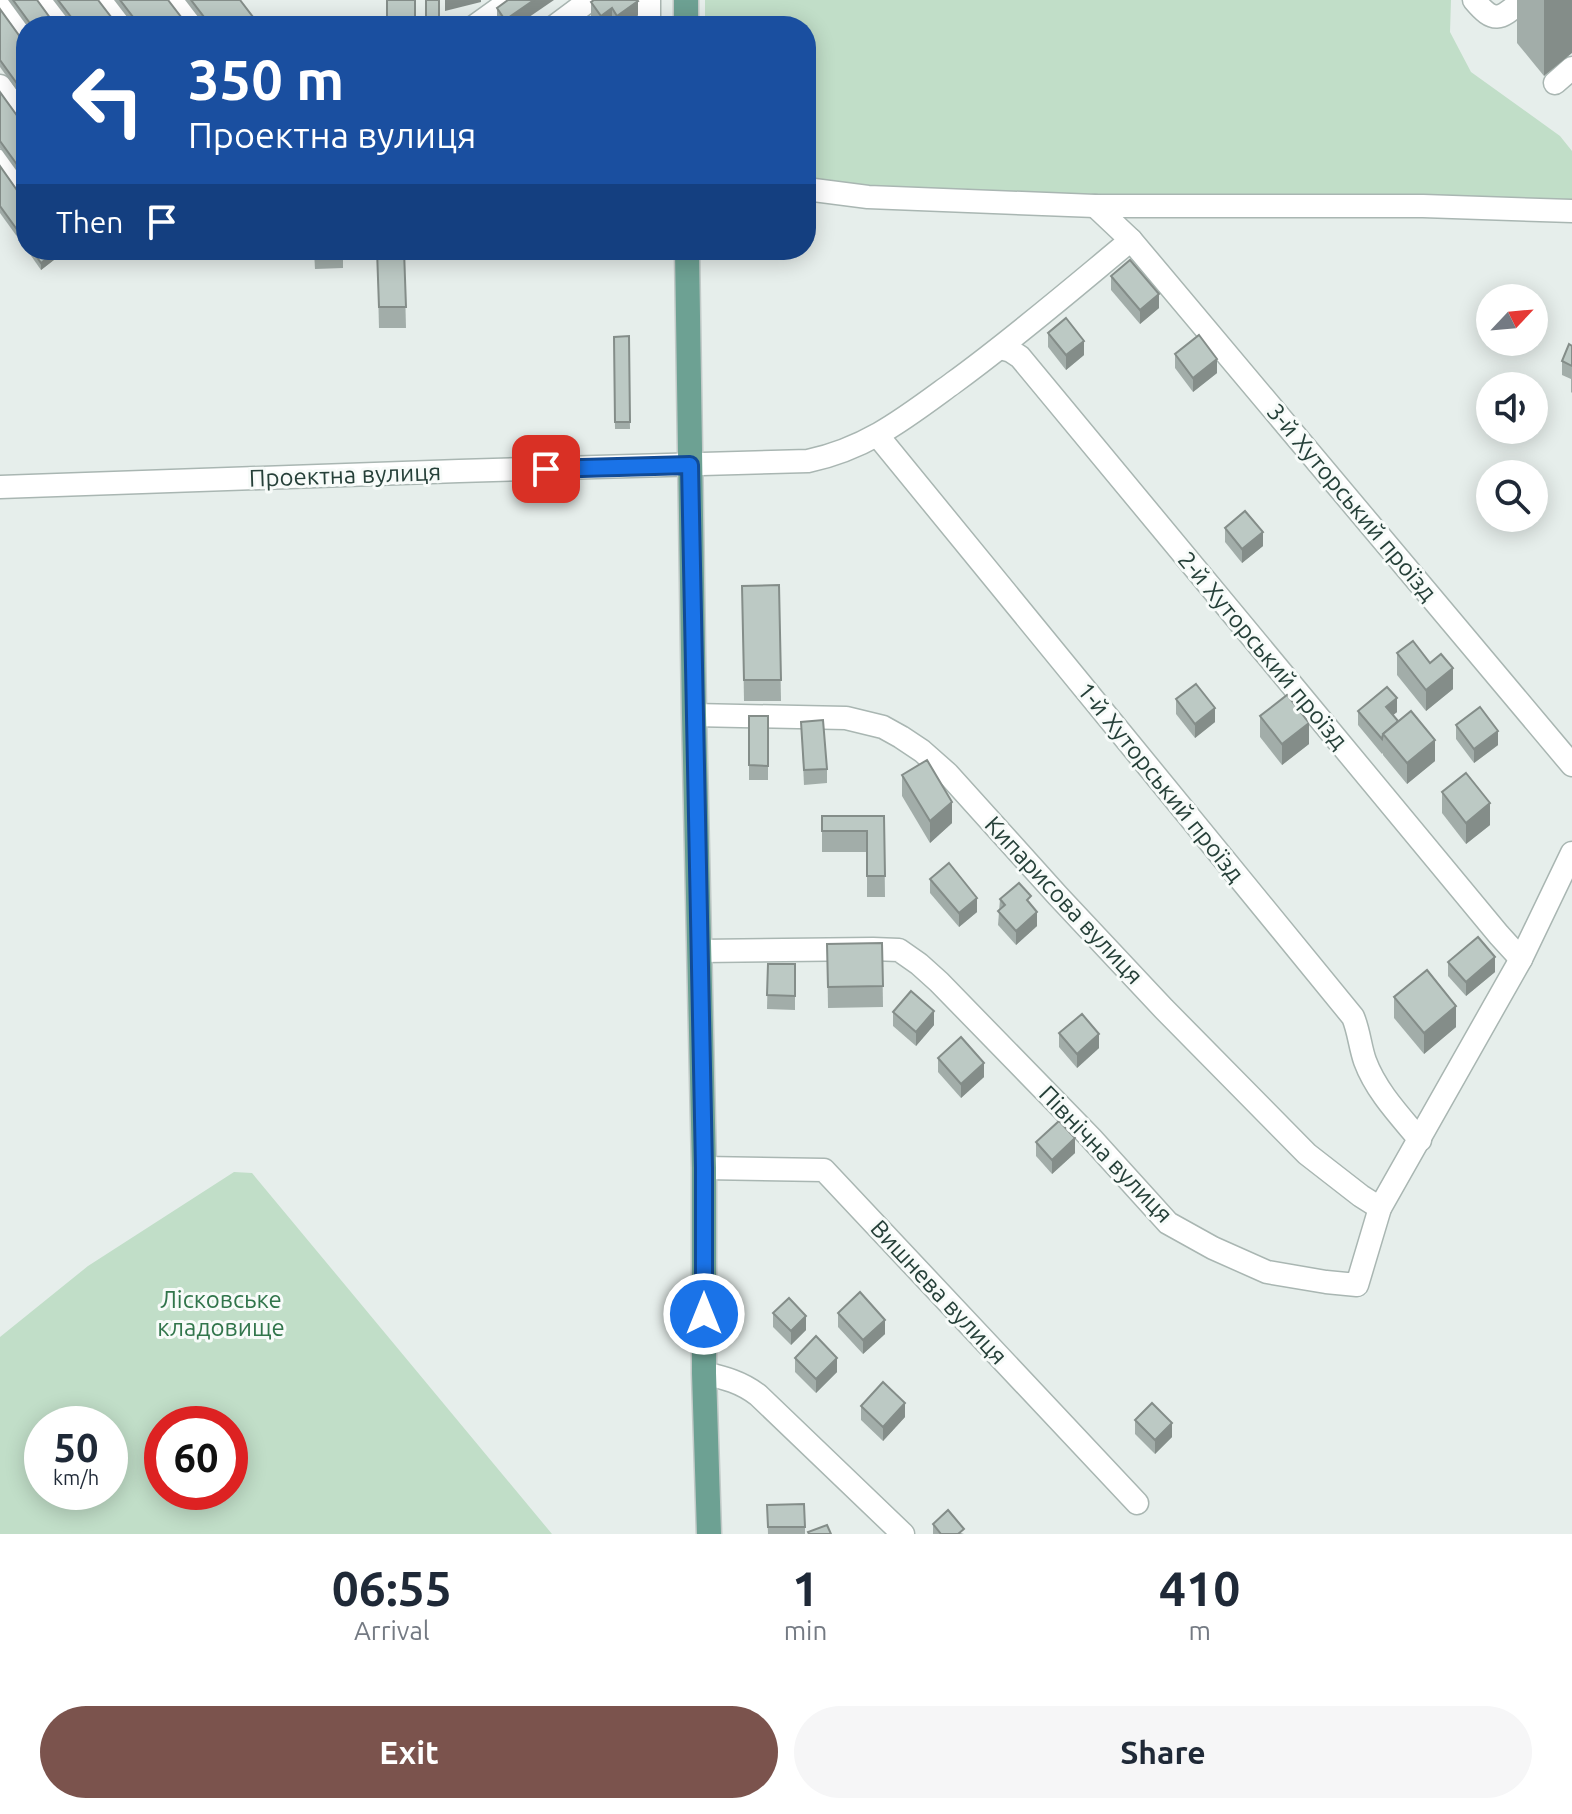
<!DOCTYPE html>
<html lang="en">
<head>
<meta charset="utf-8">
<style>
	body { margin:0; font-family:Ubuntu,sans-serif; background:#f6f6f7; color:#1f2937; height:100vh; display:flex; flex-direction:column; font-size:30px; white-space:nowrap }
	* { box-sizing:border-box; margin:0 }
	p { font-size:26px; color:#747a83 }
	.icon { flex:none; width:44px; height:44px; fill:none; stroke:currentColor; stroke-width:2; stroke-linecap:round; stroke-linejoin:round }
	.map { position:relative; height:1534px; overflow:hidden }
	.panel { display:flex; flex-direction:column; background:#fff; flex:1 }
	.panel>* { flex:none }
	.guide { position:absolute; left:16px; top:16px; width:800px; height:244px; border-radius:32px; box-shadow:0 4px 20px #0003; background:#1a4fa0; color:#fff; overflow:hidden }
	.needle { width:52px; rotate:64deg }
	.tools { position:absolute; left:1476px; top:284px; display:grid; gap:16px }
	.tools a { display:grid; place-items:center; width:72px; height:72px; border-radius:50%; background:#fff; box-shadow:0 4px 20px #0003; font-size:40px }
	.speed { position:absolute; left:24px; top:1406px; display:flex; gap:16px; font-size:40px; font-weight:700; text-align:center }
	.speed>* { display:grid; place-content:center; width:104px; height:104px; border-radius:50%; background:#fff; box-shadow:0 4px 20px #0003; line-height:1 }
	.speed small { font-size:20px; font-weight:400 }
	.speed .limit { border:12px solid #d22; background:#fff; color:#111 }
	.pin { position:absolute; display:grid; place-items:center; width:68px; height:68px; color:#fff; margin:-34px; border-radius:16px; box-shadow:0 4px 12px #0006 }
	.me { position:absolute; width:88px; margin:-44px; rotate:0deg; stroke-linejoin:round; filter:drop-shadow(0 0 6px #0008) }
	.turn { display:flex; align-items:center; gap:28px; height:168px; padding:0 40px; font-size:36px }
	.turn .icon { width:104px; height:104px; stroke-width:2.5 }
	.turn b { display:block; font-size:56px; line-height:68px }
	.then { display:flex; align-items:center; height:76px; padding:0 40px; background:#0003; gap:16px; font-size:30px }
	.eta { display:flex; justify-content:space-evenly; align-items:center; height:136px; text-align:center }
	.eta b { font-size:48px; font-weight:600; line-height:56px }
	.cta { display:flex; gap:16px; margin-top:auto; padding:16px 40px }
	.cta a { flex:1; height:92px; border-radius:48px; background:#7b534d; color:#fff; font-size:32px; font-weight:600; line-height:92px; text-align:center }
	.cta a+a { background:#f6f6f7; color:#1f2937 }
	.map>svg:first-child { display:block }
</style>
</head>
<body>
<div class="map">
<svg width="1572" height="1534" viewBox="0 0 1572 1534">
	<rect width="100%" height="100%" fill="#e6eeeb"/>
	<g fill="#c1dec8" fill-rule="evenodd">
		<path d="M 705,0 L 1451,0 L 1450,32 L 1471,72 L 1560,136 L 1572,151 L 1572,204 L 1353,195 L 1082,194 L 1038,198 L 806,183 L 806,26 L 705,26 Z"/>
		<path d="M 234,1172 L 252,1173 L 552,1534 L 0,1534 L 0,1337 L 88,1266 ZM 42,1424 L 110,1424 L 110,1492 L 42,1492 ZM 162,1424 L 230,1424 L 230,1492 L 162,1492 Z"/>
	</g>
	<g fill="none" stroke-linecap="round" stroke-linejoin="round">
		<g stroke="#a9b6b2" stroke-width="25">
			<g id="minor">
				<path d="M 41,0 L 61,26"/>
				<path d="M 102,0 L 122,26"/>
				<path d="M 172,0 L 193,26"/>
				<path d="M 1474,0 C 1495,25 1500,19 1523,0"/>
				<path d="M 0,4 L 26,40"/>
				<path d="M 475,26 L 511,0"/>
				<path d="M 555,26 L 590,0"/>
				<path d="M 649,26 L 649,0"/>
				<path d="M 1555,83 L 1572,68"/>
				<path d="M 0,86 L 26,122"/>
				<path d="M 0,161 L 26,197"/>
				<path d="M 806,189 L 868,197 L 1095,206 L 1423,206 L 1572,211"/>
				<path d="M 1095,206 L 1131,240 L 1572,765"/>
				<path d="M 1000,348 L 1011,351 L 1020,357 L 1499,935 L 1521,959"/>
				<path d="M 878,436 L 1353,1017 C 1359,1031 1360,1047 1365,1061 C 1376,1091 1400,1116 1420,1140"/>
				<path d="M 0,487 L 459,471 L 808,461 C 868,448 905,418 953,383 C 1015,338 1073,288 1131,240"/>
				<path d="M 694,715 L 846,718 L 883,727 L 901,737 L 922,751 L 948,774 L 1058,896 L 1164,1009 L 1307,1154 L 1361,1196 L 1380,1208"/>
				<path d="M 700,951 L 873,949 L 899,950 L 919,964 L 939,982 L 1091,1138 L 1168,1223 L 1213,1248 L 1267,1272 L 1326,1282 L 1357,1285 L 1380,1208 L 1521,959 L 1572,853"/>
				<path d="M 704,1168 L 824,1170 L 1137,1503"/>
				<path d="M 704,1373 C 725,1378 741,1382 758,1395 L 903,1534"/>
			</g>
		</g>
		<g stroke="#c2cac8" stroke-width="27">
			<g id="major">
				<path d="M 686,26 L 686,0"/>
				<path d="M 687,250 L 694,715 L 704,1168 L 704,1373 L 709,1534"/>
			</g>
		</g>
		<use href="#minor" stroke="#fff" stroke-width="22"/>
		<use href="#major" stroke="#6da193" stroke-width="24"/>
	</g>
	<g fill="#a2ada9">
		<path d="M 8,0 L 37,0 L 56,26 L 27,26 Z"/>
		<path d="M 53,0 L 98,0 L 118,26 L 73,26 Z"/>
		<path d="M 114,0 L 168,0 L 188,26 L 134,26 Z"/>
		<path d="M 185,0 L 240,0 L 260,26 L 205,26 Z"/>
		<path d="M 1517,0 L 1572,0 L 1544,76 L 1517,43 Z"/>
		<path d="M 591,2 L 638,15 L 623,26 L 615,26 L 612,22 L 606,26 L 598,26 L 591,16 Z"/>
		<path d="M 497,8 L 520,24 L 542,26 L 500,26 L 497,22 Z"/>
		<path d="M 0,9 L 26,45 L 26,103 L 0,67 Z"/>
		<path d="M 0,92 L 26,128 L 26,184 L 0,148 Z"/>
		<path d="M 0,166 L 26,203 L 26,249 L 0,213 Z"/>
		<path d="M 27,250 L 59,250 L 59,256 L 41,270 Z"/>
		<path d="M 314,250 L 343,250 L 343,268 L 315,269 Z"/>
		<path d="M 377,250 L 404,250 L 406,328 L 379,328 Z"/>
		<path d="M 1111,276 L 1159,308 L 1140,324 L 1111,290 Z"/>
		<path d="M 1048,333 L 1084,355 L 1066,370 L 1048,347 Z"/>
		<path d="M 629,336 L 630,429 L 615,429 L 614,337 Z"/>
		<path d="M 1572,346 L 1572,393 L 1571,392 L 1571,379 L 1562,375 L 1562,361 Z"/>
		<path d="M 1175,354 L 1217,373 L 1193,392 L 1175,368 Z"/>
		<path d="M 1225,528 L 1263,546 L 1242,563 L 1225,542 Z"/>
		<path d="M 779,585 L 781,701 L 744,701 L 742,586 Z"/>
		<path d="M 1397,653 L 1453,689 L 1426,711 L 1397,675 Z"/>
		<path d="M 1176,699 L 1215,722 L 1195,738 L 1176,714 Z"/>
		<path d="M 1358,711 L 1397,712 L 1393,715 L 1435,761 L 1407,784 L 1383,755 L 1383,753 L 1382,754 L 1358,725 Z"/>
		<rect x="749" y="716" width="19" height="64"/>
		<path d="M 1260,716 L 1309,744 L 1282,765 L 1260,737 Z"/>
		<path d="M 801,722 L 827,769 L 827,783 L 804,785 Z"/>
		<path d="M 1456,725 L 1498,745 L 1474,763 L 1456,739 Z"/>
		<path d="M 902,775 L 952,823 L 930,843 L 902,796 Z"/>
		<path d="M 1442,792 L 1490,825 L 1466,844 L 1442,813 Z"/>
		<path d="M 822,816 L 884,816 L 885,897 L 867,897 L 867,852 L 822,852 Z"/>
		<path d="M 930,879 L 977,912 L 959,927 L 930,893 Z"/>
		<path d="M 1000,899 L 1031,904 L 1037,926 L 1016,945 L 998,925 Z"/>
		<path d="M 882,943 L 883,1007 L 828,1008 L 827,944 Z"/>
		<path d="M 1448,962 L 1495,972 L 1466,996 L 1448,976 Z"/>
		<path d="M 768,964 L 795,964 L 795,1010 L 767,1009 Z"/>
		<path d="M 1394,997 L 1456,1027 L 1424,1054 L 1394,1018 Z"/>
		<path d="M 893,1012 L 934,1025 L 916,1046 L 893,1026 Z"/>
		<path d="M 1059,1033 L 1099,1048 L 1077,1068 L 1059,1047 Z"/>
		<path d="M 938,1058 L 984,1077 L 961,1098 L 938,1072 Z"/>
		<path d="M 1036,1142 L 1075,1153 L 1052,1174 L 1036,1156 Z"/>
		<path d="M 773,1313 L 806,1330 L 791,1345 L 773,1327 Z"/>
		<path d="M 838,1313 L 885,1334 L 863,1354 L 838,1327 Z"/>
		<path d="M 795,1358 L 837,1372 L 816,1393 L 795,1372 Z"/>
		<path d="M 861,1406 L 905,1417 L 883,1441 L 861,1420 Z"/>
		<path d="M 1135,1420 L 1172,1437 L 1155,1454 L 1135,1434 Z"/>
		<path d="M 767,1505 L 805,1527 L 805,1534 L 768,1534 Z"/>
		<path d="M 933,1524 L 964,1534 L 933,1534 Z"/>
	</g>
	<g fill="#848d89">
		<path d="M 445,0 L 481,0 L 481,2 L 445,11 Z"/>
		<path d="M 534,0 L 554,0 L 516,26 L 505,26 L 505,20 Z"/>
		<path d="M 1544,0 L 1572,0 L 1572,53 L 1544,76 Z"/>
		<path d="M 638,1 L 638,15 L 623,26 L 617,26 L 617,16 Z"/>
		<path d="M 612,8 L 612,22 L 606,26 L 601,26 L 601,16 Z"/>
		<path d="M 59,250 L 59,256 L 41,270 L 41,263 Z"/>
		<path d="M 1159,294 L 1159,308 L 1140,324 L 1140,310 Z"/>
		<path d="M 1084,341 L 1084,355 L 1066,370 L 1066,355 Z"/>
		<path d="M 1217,359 L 1217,373 L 1193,392 L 1193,378 Z"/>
		<path d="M 1263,532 L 1263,546 L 1242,563 L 1242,549 Z"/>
		<path d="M 1453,668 L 1453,689 L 1426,711 L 1426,690 Z"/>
		<path d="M 1397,698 L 1397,712 L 1386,721 L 1386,707 Z"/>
		<path d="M 1215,708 L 1215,722 L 1195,738 L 1195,724 Z"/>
		<path d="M 1309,723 L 1309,744 L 1282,765 L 1282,744 Z"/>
		<path d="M 1498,731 L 1498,745 L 1474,763 L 1474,749 Z"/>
		<path d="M 1435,740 L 1435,761 L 1407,784 L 1407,763 Z"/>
		<path d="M 952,802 L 952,823 L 930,843 L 930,821 Z"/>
		<path d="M 1490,803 L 1490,825 L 1466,844 L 1466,823 Z"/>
		<path d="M 977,898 L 977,912 L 959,927 L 959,913 Z"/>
		<path d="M 1037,912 L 1037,926 L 1016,945 L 1016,931 Z"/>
		<path d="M 1495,957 L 1495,972 L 1466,996 L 1466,982 Z"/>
		<path d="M 1456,1006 L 1456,1027 L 1424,1054 L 1424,1033 Z"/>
		<path d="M 934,1011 L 934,1025 L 916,1046 L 916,1032 Z"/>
		<path d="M 1099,1034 L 1099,1048 L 1077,1068 L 1077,1054 Z"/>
		<path d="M 984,1063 L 984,1077 L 961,1098 L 961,1084 Z"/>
		<path d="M 1075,1138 L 1075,1153 L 1052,1174 L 1052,1160 Z"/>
		<path d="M 806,1316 L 806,1330 L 791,1345 L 791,1331 Z"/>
		<path d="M 885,1320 L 885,1334 L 863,1354 L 863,1340 Z"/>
		<path d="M 837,1358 L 837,1372 L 816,1393 L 816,1379 Z"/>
		<path d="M 905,1403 L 905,1417 L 883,1441 L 883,1427 Z"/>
		<path d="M 1172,1423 L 1172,1437 L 1155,1454 L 1155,1440 Z"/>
	</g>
	<g fill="#bcc9c4" stroke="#848d89" stroke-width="2">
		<path d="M 13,0 L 37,0 L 56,26 L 32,26 Z"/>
		<path d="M 58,0 L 98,0 L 118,26 L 78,26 Z"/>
		<path d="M 120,0 L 168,0 L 188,26 L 140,26 Z"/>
		<path d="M 191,0 L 240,0 L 260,26 L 211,26 Z"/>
		<rect x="387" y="0" width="28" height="26"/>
		<rect x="426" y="0" width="13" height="26"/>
		<path d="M 508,0 L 534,0 L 505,20 L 497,8 Z"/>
		<path d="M 594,0 L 637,0 L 638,1 L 617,16 L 612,8 L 601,16 L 591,2 Z"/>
		<path d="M 0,9 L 26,45 L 26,96 L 0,60 Z"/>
		<path d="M 542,23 L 542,26 L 514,26 L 514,24 Z"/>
		<path d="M 0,92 L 26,128 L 26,177 L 0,141 Z"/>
		<path d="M 0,166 L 26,203 L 26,242 L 0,206 Z"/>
		<path d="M 32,250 L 58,250 L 41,263 Z"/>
		<path d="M 314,250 L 343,250 L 343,254 L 315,255 Z"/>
		<path d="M 377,250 L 404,250 L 406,307 L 379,307 Z"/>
		<path d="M 1130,260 L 1159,294 L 1140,310 L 1111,276 Z"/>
		<path d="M 1066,318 L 1084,341 L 1066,355 L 1048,333 Z"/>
		<path d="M 1199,335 L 1217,359 L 1193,378 L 1175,354 Z"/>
		<path d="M 629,336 L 630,422 L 615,422 L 614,337 Z"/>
		<path d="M 1569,344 L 1572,346 L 1572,366 L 1562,361 Z"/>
		<path d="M 1245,511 L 1263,532 L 1242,549 L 1225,528 Z"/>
		<path d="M 779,585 L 781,680 L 744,680 L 742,586 Z"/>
		<path d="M 1413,641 L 1430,663 L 1441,654 L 1453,668 L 1426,690 L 1397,653 Z"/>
		<path d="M 1196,684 L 1215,708 L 1195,724 L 1176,699 Z"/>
		<path d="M 1387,687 L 1397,698 L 1386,707 L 1398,721 L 1383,734 L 1382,739 L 1358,711 Z"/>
		<path d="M 1287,695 L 1309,723 L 1282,744 L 1260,716 Z"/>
		<path d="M 1480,707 L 1498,731 L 1474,749 L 1456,725 Z"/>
		<path d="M 1411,711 L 1435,740 L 1407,763 L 1383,734 Z"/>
		<path d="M 749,716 L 768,716 L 768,766 L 749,765 Z"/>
		<path d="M 823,720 L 827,769 L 804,770 L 801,722 Z"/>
		<path d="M 927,760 L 952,802 L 930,821 L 902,775 Z"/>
		<path d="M 1466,773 L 1490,803 L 1466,823 L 1442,792 Z"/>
		<path d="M 822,816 L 884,816 L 885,876 L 867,876 L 867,831 L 822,831 Z"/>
		<path d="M 949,863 L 977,898 L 959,913 L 930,879 Z"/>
		<path d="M 1019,883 L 1031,896 L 1027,900 L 1037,912 L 1016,931 L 998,911 L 1005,905 L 1000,899 Z"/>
		<path d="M 1478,937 L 1495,957 L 1466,982 L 1448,962 Z"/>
		<path d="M 882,943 L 883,986 L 828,987 L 827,944 Z"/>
		<path d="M 768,964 L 795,964 L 795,996 L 767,995 Z"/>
		<path d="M 1427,970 L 1456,1006 L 1424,1033 L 1394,997 Z"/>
		<path d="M 911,991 L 934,1011 L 916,1032 L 893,1012 Z"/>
		<path d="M 1082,1014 L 1099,1034 L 1077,1054 L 1059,1033 Z"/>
		<path d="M 961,1037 L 984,1063 L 961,1084 L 938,1058 Z"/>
		<path d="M 1059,1121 L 1075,1138 L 1052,1160 L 1036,1142 Z"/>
		<path d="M 860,1292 L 885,1320 L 863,1340 L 838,1313 Z"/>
		<path d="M 789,1298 L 806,1316 L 791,1331 L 773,1313 Z"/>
		<path d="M 816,1336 L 837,1358 L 816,1379 L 795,1358 Z"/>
		<path d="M 883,1382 L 905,1403 L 883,1427 L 861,1406 Z"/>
		<path d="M 1152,1403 L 1172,1423 L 1155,1440 L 1135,1420 Z"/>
		<path d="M 804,1504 L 805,1527 L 768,1527 L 767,1505 Z"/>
		<path d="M 948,1510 L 964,1529 L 958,1534 L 941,1534 L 933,1524 Z"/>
		<path d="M 827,1525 L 831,1534 L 809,1534 L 808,1532 Z"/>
	</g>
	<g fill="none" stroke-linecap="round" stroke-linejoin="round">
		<g stroke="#114b97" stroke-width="20">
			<path id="route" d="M 546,469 L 690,465 L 704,1168 L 704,1314"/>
		</g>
		<use href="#route" stroke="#1a73e8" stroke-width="14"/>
	</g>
	<g text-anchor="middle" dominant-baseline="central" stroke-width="6" stroke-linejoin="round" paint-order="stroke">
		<g font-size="24" fill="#264039" stroke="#f7fbf9">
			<text transform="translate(345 475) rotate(-2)">Проектна вулиця</text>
			<text transform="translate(1352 502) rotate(50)">3-й Хуторський проїзд</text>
			<text transform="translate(1263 650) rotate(50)">2-й Хуторський проїзд</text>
			<text transform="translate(1161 782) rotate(51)">1-й Хуторський проїзд</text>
			<text transform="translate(1064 900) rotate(47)">Кипарисова вулиця</text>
			<text transform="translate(1106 1154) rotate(46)">Північна вулиця</text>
			<text transform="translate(939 1292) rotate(47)">Вишнева вулиця</text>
		</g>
		<g font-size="24" fill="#31754b" stroke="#f7fbf9">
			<text x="221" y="1299">Лісковське<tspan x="221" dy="28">кладовище</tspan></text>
		</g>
	</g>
</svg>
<div class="tools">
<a><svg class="needle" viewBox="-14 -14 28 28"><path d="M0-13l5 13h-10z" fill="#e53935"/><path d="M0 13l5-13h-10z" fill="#747a83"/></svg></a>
<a><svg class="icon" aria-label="sound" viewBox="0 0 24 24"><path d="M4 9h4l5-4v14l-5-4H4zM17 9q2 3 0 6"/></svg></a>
<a><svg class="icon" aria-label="search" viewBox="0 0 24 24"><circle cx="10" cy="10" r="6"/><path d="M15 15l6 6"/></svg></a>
</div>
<div class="speed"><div>50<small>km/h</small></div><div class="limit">60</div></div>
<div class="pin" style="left:546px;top:469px;background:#d93025"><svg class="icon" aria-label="arrive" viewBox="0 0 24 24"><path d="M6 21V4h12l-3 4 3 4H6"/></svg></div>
<svg class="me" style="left:704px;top:1314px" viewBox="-20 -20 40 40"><circle r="17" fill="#1a73e8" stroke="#fff" stroke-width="3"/><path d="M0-11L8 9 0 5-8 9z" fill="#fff"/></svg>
<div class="guide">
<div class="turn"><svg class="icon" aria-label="left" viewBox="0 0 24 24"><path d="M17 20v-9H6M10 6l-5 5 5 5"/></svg><div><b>350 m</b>Проектна вулиця</div></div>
<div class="then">Then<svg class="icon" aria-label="arrive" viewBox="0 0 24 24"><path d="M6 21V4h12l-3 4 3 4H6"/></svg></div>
</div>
</div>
<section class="panel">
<div class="eta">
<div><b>06:55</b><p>Arrival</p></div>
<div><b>1</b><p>min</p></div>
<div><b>410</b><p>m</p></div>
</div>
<div class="cta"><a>Exit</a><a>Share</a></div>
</section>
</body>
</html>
